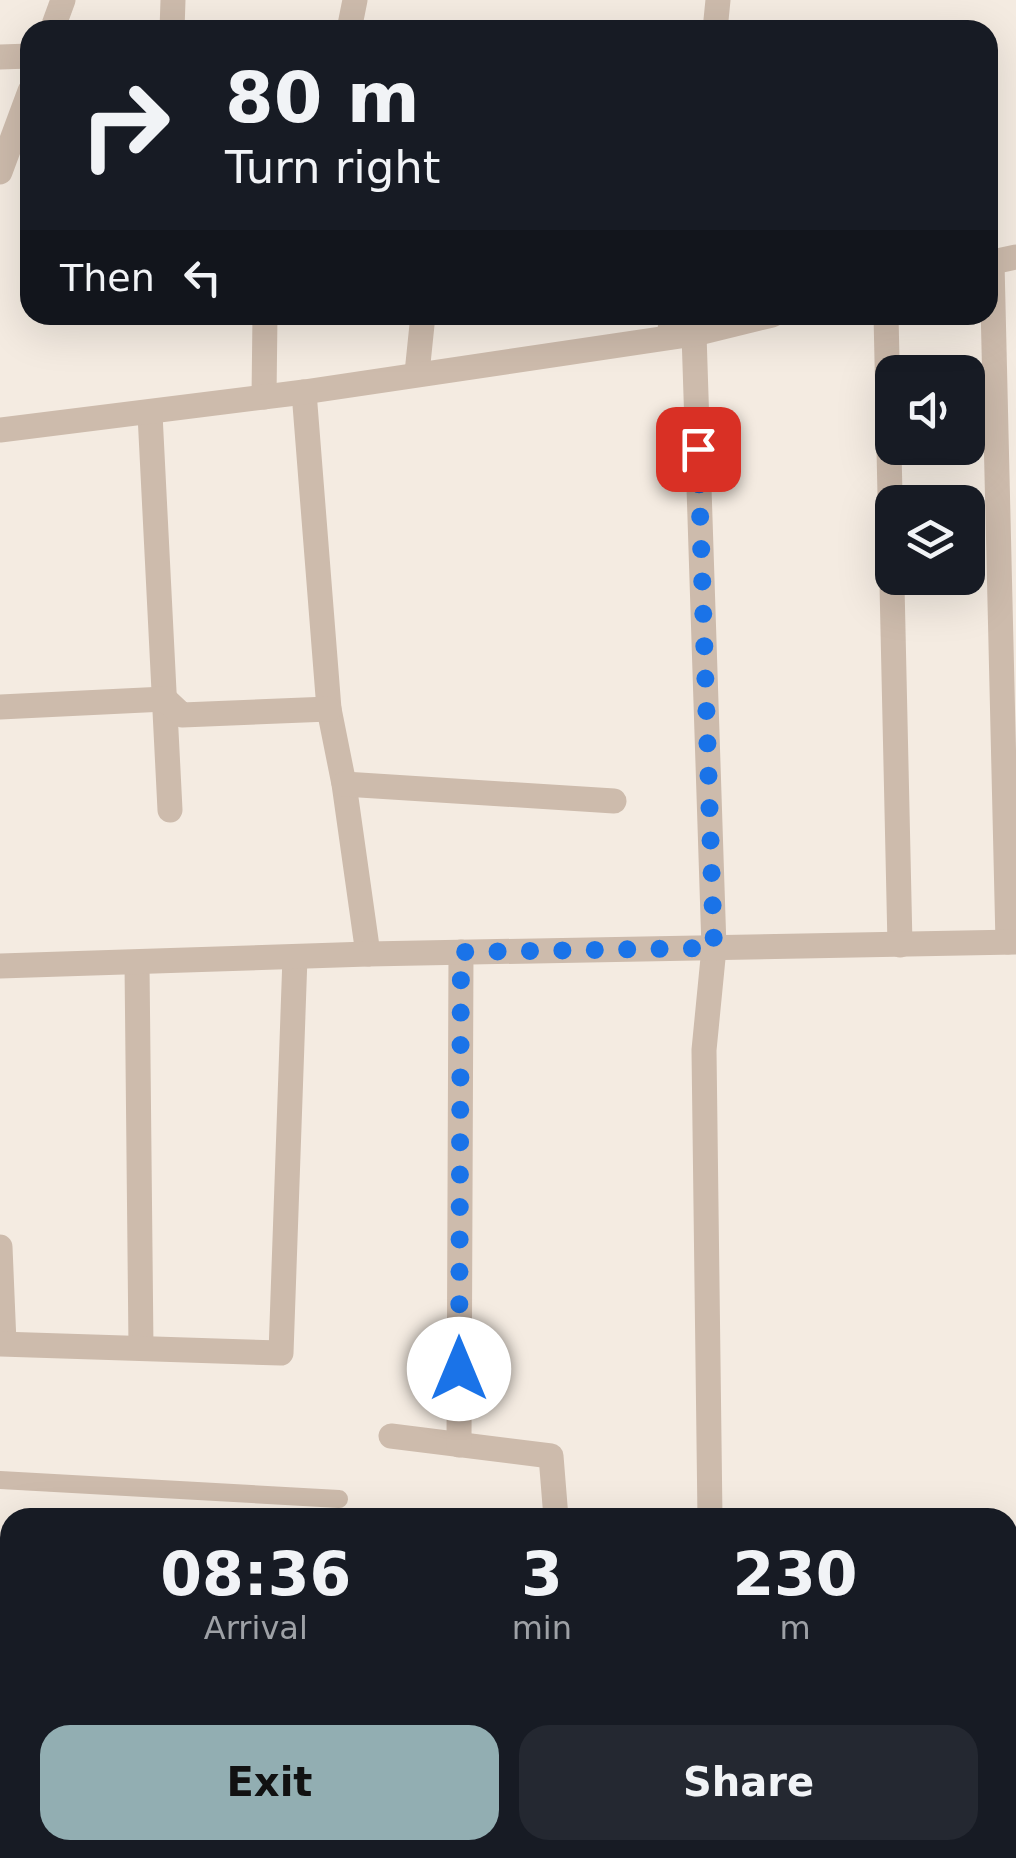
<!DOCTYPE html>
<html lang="en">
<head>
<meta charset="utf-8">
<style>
	body { margin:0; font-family:"DejaVu Sans",sans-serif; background:#242831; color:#f1f3f6; height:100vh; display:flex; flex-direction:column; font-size:38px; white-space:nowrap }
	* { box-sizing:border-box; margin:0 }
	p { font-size:32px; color:#9ea1a6 }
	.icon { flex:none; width:55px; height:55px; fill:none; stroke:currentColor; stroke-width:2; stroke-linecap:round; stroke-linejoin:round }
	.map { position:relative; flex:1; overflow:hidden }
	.details { position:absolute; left:0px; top:1508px; width:1018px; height:352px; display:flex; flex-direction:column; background:#171b24; border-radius:30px 30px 0 0; box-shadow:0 10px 40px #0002 }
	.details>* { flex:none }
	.banner { position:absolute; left:20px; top:20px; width:978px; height:305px; border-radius:30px; box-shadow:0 10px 40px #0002; background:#171b24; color:#f1f3f6; overflow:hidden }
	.tools { position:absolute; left:875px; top:355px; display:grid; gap:20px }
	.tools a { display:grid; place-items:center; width:110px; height:110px; border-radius:20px; background:#171b24; box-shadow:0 10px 40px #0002; font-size:50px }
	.pin { position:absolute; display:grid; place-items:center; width:85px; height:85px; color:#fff; margin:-42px; border-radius:20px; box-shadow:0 5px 15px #0006 }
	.me { position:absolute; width:110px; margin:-55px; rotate:0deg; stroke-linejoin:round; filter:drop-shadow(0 0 8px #0008) }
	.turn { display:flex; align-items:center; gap:35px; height:210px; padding:0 40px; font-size:45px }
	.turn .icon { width:130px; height:130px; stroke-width:2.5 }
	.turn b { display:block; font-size:70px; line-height:85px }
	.then { display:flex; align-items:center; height:95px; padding:0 40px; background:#0003; gap:20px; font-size:38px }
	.eta { display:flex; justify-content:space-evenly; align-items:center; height:170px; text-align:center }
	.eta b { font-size:60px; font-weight:700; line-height:70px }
	.primary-button { display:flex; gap:20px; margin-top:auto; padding:20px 40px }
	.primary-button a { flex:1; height:115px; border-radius:30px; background:#92aeb2; color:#111; font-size:40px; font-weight:700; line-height:115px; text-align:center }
	.primary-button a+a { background:#242831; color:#f1f3f6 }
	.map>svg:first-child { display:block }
</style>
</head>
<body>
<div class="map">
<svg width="1016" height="1858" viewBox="0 0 1016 1858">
	<rect width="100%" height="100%" fill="#f4ebe1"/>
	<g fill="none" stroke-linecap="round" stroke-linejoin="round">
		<path stroke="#cdbbac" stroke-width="18" d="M 0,1480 L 339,1499"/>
		<g stroke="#cdbbac" stroke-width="25">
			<path d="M 52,30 L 63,0"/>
			<path d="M 172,30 L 173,0"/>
			<path d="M 349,30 L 355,0"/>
			<path d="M 715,30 L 718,0"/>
			<path d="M 0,57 L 30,56"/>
			<path d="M 0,172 L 30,91"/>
			<path d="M 992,262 L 1008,942"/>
			<path d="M 886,315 L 900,945"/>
			<path d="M 694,334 L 714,948 L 704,1050 L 710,1518"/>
			<path d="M 669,337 L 672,315"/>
			<path d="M 417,373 L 423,315"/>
			<path d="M 304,392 L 329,709 L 344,784 L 368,954"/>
			<path d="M 264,397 L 265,315"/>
			<path d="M 150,414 L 170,810"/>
			<path d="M 0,707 L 165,699 L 182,715 L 329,709"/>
			<path d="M 344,784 L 614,801"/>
			<path d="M 137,963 L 141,1348"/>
			<path d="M 0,1247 L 4,1343"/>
			<path d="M 0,1344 L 281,1353 L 295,957"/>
			<path d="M 391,1436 L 551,1456 L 556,1518"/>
			<path d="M 459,1445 L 461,952"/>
			<path d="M 0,1560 L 10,1560"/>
			<path d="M 1008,1706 L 1016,1706"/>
			<path d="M 0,1745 L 10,1746"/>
			<path d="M 594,1850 L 595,1858"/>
			<path d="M 716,1852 L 749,1850"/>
		</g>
		<g stroke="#cdbbac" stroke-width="25">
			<path d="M 988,263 L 1016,257"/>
			<path d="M 0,430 L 304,392 L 694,334 L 772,315"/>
			<path d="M 0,966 L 368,954 L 1016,942"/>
		</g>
	</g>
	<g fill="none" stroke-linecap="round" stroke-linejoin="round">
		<path stroke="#1a73e8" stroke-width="18" stroke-dasharray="0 32.4" d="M 459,1369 L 461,952 L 714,948 L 698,449"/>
	</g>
</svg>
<div class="tools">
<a><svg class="icon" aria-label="sound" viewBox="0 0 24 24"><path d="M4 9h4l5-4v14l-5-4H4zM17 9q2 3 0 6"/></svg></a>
<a><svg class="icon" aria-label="layers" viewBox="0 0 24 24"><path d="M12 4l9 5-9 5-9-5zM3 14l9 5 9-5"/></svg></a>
</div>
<div class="pin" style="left:698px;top:449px;background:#d93025"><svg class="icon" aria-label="arrive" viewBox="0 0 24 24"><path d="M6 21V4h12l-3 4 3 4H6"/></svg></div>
<svg class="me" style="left:459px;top:1369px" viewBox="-20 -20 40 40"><circle r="19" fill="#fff"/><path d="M0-13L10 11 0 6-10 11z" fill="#1a73e8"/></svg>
<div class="banner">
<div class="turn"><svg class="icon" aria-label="right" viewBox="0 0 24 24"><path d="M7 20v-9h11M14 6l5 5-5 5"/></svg><div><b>80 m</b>Turn right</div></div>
<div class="then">Then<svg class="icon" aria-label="left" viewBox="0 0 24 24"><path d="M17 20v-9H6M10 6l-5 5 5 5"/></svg></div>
</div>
<section class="details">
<div class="eta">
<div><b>08:36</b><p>Arrival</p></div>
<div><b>3</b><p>min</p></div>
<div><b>230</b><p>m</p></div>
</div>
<div class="primary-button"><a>Exit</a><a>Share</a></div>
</section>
</div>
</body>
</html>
